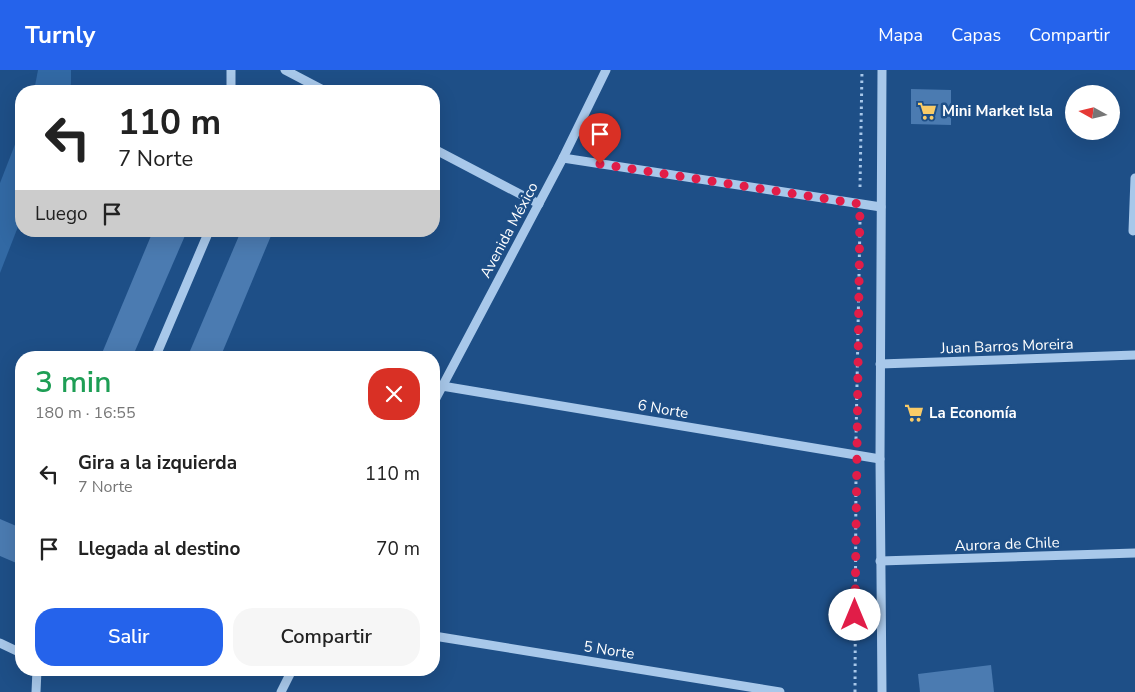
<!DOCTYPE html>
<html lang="es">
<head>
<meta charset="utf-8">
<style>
	body { margin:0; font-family:"Nunito Sans",sans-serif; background:#f6f6f6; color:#222; height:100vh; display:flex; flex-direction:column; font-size:19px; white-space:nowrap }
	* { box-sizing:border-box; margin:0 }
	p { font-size:16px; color:#767676 }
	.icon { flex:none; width:28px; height:28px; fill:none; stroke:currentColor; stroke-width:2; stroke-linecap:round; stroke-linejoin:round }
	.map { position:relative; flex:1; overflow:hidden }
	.panel { position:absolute; left:15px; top:281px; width:425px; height:325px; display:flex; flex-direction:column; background:#fff; border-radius:20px; box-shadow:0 5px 20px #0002 }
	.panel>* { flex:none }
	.top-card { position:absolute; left:15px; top:15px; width:425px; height:152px; border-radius:20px; box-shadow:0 5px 20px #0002; background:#fff; color:#222; overflow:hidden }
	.needle { width:32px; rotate:278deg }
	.tools { position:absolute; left:1065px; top:15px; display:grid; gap:10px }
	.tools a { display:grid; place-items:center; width:55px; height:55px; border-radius:50%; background:#fff; box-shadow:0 5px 20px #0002; font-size:25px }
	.pin { position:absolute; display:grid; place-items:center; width:42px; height:42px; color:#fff; margin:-51px -21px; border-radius:50% 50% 50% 0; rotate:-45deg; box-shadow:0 0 5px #0007 }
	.pin .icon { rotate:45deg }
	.me { position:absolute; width:55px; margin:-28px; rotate:0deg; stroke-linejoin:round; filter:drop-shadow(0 0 4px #0008) }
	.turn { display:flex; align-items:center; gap:18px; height:105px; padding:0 20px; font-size:22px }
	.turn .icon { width:65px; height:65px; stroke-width:2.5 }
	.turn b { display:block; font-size:35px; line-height:42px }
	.then { display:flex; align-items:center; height:48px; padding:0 20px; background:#0003; gap:10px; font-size:19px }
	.round { display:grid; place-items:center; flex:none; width:52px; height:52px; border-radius:20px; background:#f6f6f6 }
	.headline { display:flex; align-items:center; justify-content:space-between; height:85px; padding:0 20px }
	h1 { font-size:30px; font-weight:600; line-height:38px; color:#1e9e55 }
	.action { display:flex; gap:10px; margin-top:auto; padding:10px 20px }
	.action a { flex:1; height:58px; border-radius:20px; background:#2563eb; color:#fff; font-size:20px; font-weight:600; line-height:58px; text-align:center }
	.action a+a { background:#f6f6f6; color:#222 }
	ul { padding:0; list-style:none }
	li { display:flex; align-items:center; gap:15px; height:75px; padding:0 20px }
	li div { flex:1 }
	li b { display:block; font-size:19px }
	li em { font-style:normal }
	header { display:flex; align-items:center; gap:30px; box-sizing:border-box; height:70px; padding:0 25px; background:#2563eb; color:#fff }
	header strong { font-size:24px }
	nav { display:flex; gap:28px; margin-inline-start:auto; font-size:18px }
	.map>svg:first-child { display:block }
</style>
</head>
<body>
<header>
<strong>Turnly</strong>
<nav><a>Mapa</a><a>Capas</a><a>Compartir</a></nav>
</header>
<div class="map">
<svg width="1135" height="622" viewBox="0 0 1135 622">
	<rect width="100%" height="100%" fill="#1e4f87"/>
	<g fill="#3269a4">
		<path d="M 38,0 L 71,0 L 71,14 L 69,21 L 34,21 Z"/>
		<path d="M 21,59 L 21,149 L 0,203 L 0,113 Z"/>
	</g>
	<g fill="#4b7bb1">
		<path d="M 911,19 L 951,20 L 951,55 L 911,54 Z"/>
		<path d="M 153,161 L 187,161 L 132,288 L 100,288 Z"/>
		<path d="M 241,161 L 273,161 L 220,288 L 187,288 Z"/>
		<path d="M 0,449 L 21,458 L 21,495 L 0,486 Z"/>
		<path d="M 991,595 L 994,622 L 920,622 L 918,604 Z"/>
	</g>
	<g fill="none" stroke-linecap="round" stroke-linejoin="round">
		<g stroke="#a8c8ea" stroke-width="3" stroke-dasharray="2.5 4" stroke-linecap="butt">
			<path d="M 860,117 L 862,0"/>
			<path d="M 856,369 L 860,151"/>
			<path d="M 855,622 L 856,401"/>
		</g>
		<g stroke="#a8c8ea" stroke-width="9">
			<path d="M 231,0 L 231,21"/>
			<path d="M 285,0 L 325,21"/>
			<path d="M 434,79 L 539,134"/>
			<path d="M 563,88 L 881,137"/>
			<path d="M 1133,161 L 1135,108"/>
			<path d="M 155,288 L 209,161"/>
			<path d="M 880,294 L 1135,285"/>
			<path d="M 442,316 L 880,389"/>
			<path d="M 434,332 L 563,88 L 606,0"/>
			<path d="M 880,491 L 1135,483"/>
			<path d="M 434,566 L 780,622"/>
			<path d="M 0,573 L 21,583"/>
			<path d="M 36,622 L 37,600"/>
			<path d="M 281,622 L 292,600"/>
			<path d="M 882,622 L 880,389 L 882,0"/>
		</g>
	</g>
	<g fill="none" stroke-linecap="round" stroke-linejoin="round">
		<path stroke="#e11d48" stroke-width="9" stroke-dasharray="0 16.2" d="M 600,94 L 860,134 L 855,545"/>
	</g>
	<defs>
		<g id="supermarket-bare" transform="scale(1.5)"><path d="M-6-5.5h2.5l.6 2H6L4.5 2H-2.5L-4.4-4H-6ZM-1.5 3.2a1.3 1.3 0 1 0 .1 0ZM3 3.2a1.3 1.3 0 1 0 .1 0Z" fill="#f9cb67" stroke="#1e4f87" stroke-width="2.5" paint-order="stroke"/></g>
	</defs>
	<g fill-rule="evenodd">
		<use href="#supermarket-bare" x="927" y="41"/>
		<use href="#supermarket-bare" x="914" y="343"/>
	</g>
	<g text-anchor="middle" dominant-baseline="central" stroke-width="5" stroke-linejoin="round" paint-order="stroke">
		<g font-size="15" font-weight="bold" fill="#fff" stroke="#1e4f87" text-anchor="start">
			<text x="942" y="41">Mini Market Isla</text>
			<text x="929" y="343">La Economía</text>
		</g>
		<g font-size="15" fill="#fff" stroke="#1e4f87">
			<text transform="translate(509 160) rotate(-62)">Avenida México</text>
			<text transform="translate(1007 276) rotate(-2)">Juan Barros Moreira</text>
			<text transform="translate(663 339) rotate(10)">6 Norte</text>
			<text transform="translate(1007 474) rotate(-2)">Aurora de Chile</text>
			<text transform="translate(609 580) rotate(9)">5 Norte</text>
		</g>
	</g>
</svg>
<div class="tools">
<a><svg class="needle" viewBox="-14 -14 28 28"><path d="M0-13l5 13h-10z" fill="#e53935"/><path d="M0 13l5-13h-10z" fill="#767676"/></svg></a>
</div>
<div class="pin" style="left:600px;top:94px;background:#d93025"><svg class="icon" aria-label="arrive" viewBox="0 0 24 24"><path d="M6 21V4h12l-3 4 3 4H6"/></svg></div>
<svg class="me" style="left:855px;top:545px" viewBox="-20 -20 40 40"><circle r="19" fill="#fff"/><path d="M0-13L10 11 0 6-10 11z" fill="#e11d48"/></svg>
<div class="top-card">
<div class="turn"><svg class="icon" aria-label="left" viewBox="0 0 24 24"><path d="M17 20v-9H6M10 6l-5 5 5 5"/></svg><div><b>110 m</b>7 Norte</div></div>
<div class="then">Luego<svg class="icon" aria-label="arrive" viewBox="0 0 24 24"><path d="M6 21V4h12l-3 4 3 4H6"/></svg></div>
</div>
<section class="panel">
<div class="headline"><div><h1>3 min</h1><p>180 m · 16:55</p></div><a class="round" style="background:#d93025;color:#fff"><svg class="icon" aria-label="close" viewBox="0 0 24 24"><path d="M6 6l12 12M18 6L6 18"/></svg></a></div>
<ul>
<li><svg class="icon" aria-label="left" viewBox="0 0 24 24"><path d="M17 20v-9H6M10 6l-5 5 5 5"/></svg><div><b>Gira a la izquierda</b><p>7 Norte</p></div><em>110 m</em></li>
<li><svg class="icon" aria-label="arrive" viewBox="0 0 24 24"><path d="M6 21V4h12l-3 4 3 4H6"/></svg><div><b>Llegada al destino</b></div><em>70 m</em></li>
</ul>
<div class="action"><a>Salir</a><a>Compartir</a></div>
</section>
</div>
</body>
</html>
